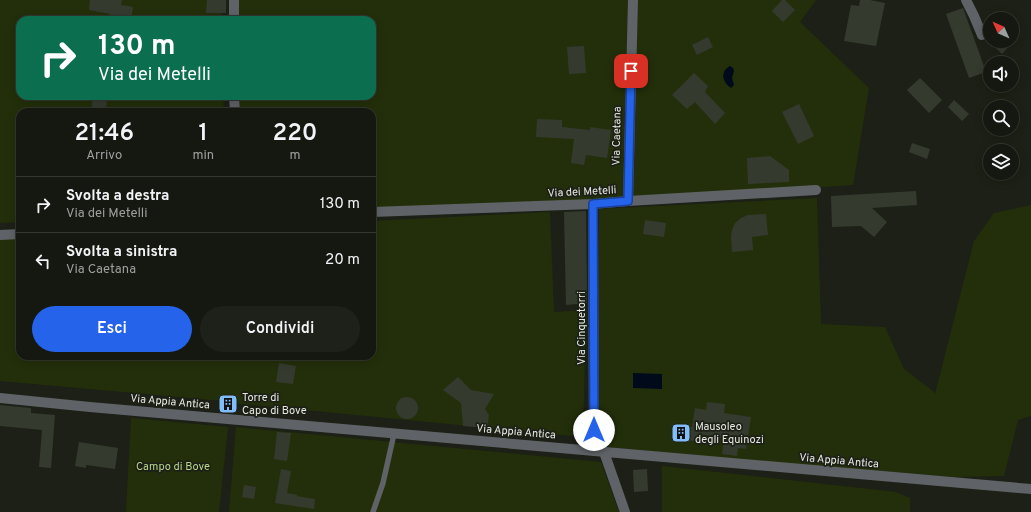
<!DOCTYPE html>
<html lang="it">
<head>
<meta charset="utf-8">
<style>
	body { margin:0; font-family:Overpass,sans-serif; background:#1e2119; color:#f1f3f6; height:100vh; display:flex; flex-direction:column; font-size:15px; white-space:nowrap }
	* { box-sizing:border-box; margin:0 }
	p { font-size:13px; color:#9da09f }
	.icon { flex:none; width:22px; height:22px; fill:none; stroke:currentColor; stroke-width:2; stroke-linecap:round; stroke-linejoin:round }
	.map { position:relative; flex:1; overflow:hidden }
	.sheet { position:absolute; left:16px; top:108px; width:360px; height:252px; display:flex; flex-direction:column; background:#151810; border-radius:12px; box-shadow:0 2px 10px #0003,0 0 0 1px #343730 }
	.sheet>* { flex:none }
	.banner { position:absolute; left:16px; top:16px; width:360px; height:84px; border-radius:12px; box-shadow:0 2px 10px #0003,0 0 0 1px #343730; background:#0b6e4f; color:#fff; overflow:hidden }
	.needle { width:26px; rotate:315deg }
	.fabs { position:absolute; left:983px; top:12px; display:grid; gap:8px }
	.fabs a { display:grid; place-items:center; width:36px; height:36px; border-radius:50%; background:#151810; box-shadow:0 2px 10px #0003,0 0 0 1px #343730; font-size:20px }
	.pin { position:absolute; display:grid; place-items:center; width:34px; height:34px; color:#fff; margin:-17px; border-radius:8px; box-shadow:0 2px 6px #0006 }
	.me { position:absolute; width:44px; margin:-22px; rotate:0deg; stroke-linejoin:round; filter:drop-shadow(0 0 3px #0008) }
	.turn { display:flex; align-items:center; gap:14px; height:84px; padding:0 16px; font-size:18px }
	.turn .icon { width:52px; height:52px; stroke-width:2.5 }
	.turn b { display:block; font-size:28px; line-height:34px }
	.eta { display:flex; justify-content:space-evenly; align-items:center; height:68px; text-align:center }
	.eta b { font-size:24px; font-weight:600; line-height:28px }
	.action { display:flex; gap:8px; margin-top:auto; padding:8px 16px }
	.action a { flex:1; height:46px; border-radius:24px; background:#2563eb; color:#fff; font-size:16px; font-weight:600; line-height:46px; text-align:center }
	.action a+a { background:#1e2119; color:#f1f3f6 }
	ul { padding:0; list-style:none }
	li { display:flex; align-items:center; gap:12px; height:56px; padding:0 16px; border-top:1px solid #343730 }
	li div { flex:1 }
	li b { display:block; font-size:15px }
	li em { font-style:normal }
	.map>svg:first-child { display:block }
</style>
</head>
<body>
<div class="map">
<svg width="1031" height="512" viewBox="0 0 1031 512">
	<rect width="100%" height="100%" fill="#1c2016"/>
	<g fill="#232f0a">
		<path d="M 0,0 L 222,0 L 222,20 L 20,20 L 20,96 L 223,96 L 224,112 L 20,112 L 20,222 L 0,223 Z"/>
		<path d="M 239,0 L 816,0 L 800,22 L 869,88 L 853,185 L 628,201 L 372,208 L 372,112 L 240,112 L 240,96 L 372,96 L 372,20 L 239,20 Z"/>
		<path d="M 817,198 L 821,324 L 885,327 L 904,369 L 933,391 L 935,394 L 974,241 L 994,213 L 1031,205 L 1031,416 L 1018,420 L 1004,476 L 954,477 L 727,459 L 599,446 L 599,209 Z"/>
		<path d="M 550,212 L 554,312 L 586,310 L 583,437 L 233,403 L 233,399 L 224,398 L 223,401 L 0,381 L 0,239 L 20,238 L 20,356 L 372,356 L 372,221 Z"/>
		<path d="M 131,418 L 228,427 L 219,512 L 126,512 Z"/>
		<path d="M 236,427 L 601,462 L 619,512 L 229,512 Z"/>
		<path d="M 662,466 L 896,492 L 910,498 L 910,512 L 662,512 Z"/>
	</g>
	<g fill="#000a1b">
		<path d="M 730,66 L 733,68 L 734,71 L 732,78 L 734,85 L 731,88 C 722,82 720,71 730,66 Z"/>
		<path d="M 633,373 L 662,374 L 662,389 L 633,388 Z"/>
	</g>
	<g fill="#353a2f">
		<path d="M 90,0 L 122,0 L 121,5 L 133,7 L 131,20 L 125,20 L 109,17 L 110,14 L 89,10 Z"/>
		<path d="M 207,0 L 226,0 L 226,13 L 206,13 Z"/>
		<path d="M 782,0 L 785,0 L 795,10 L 783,22 L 772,11 Z"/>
		<path d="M 860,0 L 870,0 L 885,3 L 876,46 L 844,41 L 851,5 L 859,6 Z"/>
		<path d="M 963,8 L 986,72 L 969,78 L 946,14 Z"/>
		<path d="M 708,37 L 713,47 L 697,55 L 692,45 Z"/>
		<path d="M 988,41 L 1014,41 L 1002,54 Z"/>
		<path d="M 584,46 L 586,73 L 569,74 L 567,47 Z"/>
		<path d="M 694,73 L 708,86 L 705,92 L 725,113 L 715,124 L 695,102 L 687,109 L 672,95 Z"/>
		<path d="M 920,78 L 942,100 L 929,113 L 907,90 Z"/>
		<path d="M 93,96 L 107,96 L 106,112 L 91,112 Z"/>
		<path d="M 954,100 L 969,114 L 962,121 L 948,107 Z"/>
		<path d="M 799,104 L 814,136 L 798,144 L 782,112 Z"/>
		<path d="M 537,119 L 562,120 L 562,127 L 590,130 L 590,127 L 611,130 L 607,158 L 586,155 L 584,165 L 571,163 L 574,139 L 536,137 Z"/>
		<path d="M 912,143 L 930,149 L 927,159 L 909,152 Z"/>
		<path d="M 770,156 L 789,170 L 789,182 L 748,184 L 747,158 Z"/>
		<path d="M 916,191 L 917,205 L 872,208 L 887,222 L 874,237 L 861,226 L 832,227 L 831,196 Z"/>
		<path d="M 586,211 L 587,303 L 566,305 L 564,212 Z"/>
		<path d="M 766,214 L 768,235 L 752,237 L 753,250 L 732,252 L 731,237 L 732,230 L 735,223 L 741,218 L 748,215 Z"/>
		<path d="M 645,220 L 666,223 L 664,237 L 643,234 Z"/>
		<path d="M 279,363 L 296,366 L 293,384 L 276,382 Z"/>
		<path d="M 458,377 L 471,390 L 494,394 L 485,409 L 489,415 L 487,428 L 463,426 L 461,403 L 443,390 Z"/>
		<circle cx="407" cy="408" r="11"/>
		<path d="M 707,402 L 725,404 L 724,413 L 751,417 L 746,449 L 738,448 L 737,456 L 722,454 L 724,438 L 699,434 L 698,441 L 674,440 L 675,426 L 692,427 L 695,408 L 706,410 Z"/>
		<path d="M 0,405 L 31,408 L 31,413 L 55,415 L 51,468 L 39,467 L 42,430 L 0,426 Z"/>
		<path d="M 277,432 L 291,433 L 287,461 L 274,459 Z"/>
		<path d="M 79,442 L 118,448 L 115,469 L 86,465 L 86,468 L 75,466 Z"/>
		<path d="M 281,469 L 291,471 L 287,493 L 297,495 L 297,496 L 315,499 L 314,509 L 275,503 Z"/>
		<path d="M 647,469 L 648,491 L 634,492 L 633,470 Z"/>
		<path d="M 244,485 L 256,487 L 254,499 L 242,497 Z"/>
	</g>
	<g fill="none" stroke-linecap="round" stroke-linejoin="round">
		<path stroke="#5f6367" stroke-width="5.5" d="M 373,512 L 383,483 L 394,434"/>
		<g stroke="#5f6367" stroke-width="10">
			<path d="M 234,0 L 234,20"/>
			<path d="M 966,0 L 974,16 L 982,35"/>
			<path d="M 234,96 L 235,112"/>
			<path d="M 628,201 L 633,0"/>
			<path d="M 593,204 L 594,451"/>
			<path d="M 372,212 L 593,204 L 628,201 L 816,190"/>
			<path d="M 0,235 L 20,234"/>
			<path d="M 0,398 L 90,407 L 1031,489"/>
			<path d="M 604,452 L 625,512"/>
		</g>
	</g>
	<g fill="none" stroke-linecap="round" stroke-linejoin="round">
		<g stroke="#184099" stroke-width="10">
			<path id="route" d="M 594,430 L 593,204 L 628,201 L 631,71"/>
		</g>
		<use href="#route" stroke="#2563eb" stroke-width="7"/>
	</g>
	<defs>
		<g id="building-square" transform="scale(1)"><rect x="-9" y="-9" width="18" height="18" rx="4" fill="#81bdfa" stroke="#1c2016"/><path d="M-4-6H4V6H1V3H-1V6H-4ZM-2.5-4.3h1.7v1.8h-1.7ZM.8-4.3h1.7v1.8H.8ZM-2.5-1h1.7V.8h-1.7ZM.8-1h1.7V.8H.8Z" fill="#111"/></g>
	</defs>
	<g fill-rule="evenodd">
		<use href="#building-square" x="228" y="404"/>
		<use href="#building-square" x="681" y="433"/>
	</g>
	<g text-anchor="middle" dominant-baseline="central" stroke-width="3.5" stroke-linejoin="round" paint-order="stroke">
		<g font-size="11" fill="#e6e9e2" stroke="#1c2016">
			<text transform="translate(617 136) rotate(-89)">Via Caetana</text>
			<text transform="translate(582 192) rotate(-3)">Via dei Metelli</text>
			<text transform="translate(582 328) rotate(-90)">Via Cinquetorri</text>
			<text transform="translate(170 402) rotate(5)">Via Appia Antica</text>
			<text transform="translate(516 432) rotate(5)">Via Appia Antica</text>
			<text transform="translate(839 461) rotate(5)">Via Appia Antica</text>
		</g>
		<g font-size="11" fill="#e6e9e2" stroke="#1c2016" text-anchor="start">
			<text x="242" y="398">Torre di<tspan x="242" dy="13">Capo di Bove</tspan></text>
			<text x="695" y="427">Mausoleo<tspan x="695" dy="13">degli Equinozi</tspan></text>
		</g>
		<g font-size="11" fill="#b8d589" stroke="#1c2016">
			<text x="173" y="467">Campo di Bove</text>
		</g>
	</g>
</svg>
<div class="fabs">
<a><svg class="needle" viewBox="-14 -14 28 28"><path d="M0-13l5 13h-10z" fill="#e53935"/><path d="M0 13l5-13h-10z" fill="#9da09f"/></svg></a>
<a><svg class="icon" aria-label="sound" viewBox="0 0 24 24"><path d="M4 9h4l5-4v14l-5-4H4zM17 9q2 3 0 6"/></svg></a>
<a><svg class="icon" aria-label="search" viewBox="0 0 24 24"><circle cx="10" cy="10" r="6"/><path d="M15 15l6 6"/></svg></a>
<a><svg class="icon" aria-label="layers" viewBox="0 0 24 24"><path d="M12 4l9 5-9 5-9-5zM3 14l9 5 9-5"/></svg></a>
</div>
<div class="pin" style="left:631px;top:71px;background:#d93025"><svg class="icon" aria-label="arrive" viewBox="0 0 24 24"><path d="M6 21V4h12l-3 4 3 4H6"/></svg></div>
<svg class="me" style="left:594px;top:430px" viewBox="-20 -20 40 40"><circle r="19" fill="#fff"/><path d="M0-13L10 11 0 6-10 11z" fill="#2563eb"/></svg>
<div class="banner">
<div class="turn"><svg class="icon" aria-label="right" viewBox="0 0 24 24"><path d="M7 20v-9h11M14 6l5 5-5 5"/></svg><div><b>130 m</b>Via dei Metelli</div></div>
</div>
<section class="sheet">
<div class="eta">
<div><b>21:46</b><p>Arrivo</p></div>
<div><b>1</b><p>min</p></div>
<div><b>220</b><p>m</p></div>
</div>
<ul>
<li><svg class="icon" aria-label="right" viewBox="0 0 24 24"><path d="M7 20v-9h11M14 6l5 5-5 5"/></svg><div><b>Svolta a destra</b><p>Via dei Metelli</p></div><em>130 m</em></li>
<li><svg class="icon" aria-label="left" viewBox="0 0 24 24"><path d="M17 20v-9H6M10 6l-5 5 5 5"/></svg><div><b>Svolta a sinistra</b><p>Via Caetana</p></div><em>20 m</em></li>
</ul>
<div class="action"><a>Esci</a><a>Condividi</a></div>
</section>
</div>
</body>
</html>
